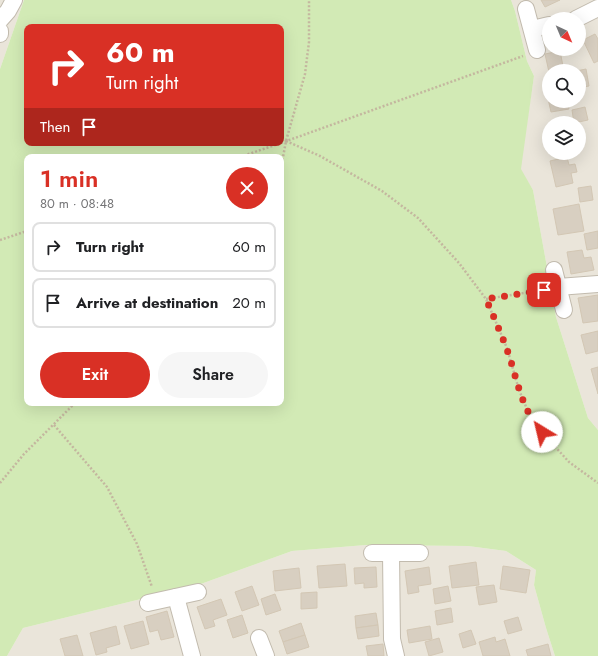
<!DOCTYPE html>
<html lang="en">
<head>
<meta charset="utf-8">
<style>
	body { margin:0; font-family:Jost,sans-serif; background:#f6f6f6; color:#202124; height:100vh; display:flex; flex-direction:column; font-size:15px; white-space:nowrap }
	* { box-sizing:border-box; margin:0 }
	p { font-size:13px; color:#757577 }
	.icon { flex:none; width:22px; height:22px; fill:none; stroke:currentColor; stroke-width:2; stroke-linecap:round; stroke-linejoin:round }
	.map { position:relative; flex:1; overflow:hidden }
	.sheet { position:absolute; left:24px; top:154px; width:260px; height:252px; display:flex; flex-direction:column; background:#fff; border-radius:8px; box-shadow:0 4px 16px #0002 }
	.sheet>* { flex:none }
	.hud { position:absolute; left:24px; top:24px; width:260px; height:122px; border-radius:8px; box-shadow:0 4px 16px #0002; background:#d93025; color:#fff; overflow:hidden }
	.needle { width:26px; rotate:136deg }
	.buttons { position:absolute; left:542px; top:12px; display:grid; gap:8px }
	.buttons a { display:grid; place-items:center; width:44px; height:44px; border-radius:50%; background:#fff; box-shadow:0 4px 16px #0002; font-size:20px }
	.pin { position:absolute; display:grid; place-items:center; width:34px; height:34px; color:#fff; margin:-17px; border-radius:8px; box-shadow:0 2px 6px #0006 }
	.me { position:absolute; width:44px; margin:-22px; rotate:324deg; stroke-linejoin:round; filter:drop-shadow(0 0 3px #0008) }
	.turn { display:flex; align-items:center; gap:14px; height:84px; padding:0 16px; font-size:18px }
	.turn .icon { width:52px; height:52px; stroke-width:2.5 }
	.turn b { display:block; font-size:28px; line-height:34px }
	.then { display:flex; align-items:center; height:38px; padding:0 16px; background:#0003; gap:8px; font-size:15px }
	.round { display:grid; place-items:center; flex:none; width:42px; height:42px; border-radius:21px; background:#f6f6f6 }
	.headline { display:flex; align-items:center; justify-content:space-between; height:68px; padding:0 16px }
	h1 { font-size:24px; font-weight:600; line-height:30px; color:#d93025 }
	.primary-button { display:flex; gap:8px; margin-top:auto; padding:8px 16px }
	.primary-button a { flex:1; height:46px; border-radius:24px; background:#d93025; color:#fff; font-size:16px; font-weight:600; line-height:46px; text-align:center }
	.primary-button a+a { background:#f6f6f6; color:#202124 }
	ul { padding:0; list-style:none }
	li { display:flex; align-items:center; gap:12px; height:50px; margin:0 8px 6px; padding:0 8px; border:2px solid #e0e0e0; border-radius:8px }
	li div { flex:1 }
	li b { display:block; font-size:15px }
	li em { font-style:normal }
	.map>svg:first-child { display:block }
</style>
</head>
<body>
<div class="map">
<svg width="598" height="656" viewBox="0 0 598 656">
	<rect width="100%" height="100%" fill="#f6f3ec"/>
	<g fill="#eae5da" fill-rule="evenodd">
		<path d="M 0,0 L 24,0 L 0,69 Z"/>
		<path d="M 511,0 L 598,0 L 598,430 L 588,418 L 556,317 L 533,190 L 520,169 L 534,76 L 527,61 L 515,11 ZM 549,19 L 579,19 L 579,49 L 549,49 ZM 549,71 L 579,71 L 579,101 L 549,101 ZM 549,123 L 579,123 L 579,153 L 549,153 Z"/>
		<path d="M 366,545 L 468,546 L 506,551 L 536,570 L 534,585 L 546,628 L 555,656 L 7,656 L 23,628 L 198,585 L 292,551 Z"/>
	</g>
	<path fill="#d2eab5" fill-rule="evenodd" d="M 24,0 L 511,0 L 515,11 L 527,61 L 534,76 L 521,169 L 533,190 L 556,317 L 588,418 L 598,430 L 598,656 L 555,656 L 546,628 L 534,585 L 536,570 L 506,551 L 468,546 L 366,545 L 292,551 L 198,585 L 23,628 L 7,656 L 0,656 L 0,69 ZM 27,27 L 281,27 L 281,143 L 27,143 ZM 27,157 L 281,157 L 281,403 L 27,403 Z"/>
	<g fill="#d8cfc1" stroke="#d3c7b4">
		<path d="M 541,0 L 560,0 L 545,7 Z"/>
		<path d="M 595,34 L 598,39 L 598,61 L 594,63 L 583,40 Z"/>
		<path d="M 560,51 L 564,71 L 549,72 L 545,54 Z"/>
		<path d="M 586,69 L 589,86 L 579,88 L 579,71 L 576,71 Z"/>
		<path d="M 546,90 L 549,90 L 549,101 L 567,101 L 569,109 L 551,112 Z"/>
		<path d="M 585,107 L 588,120 L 574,123 L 572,110 Z"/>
		<path d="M 567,157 L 569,165 L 575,164 L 577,172 L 571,173 L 573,183 L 556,187 L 550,161 Z"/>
		<path d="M 591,186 L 593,200 L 580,202 L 578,188 Z"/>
		<path d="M 579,204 L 584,231 L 558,235 L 553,209 Z"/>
		<path d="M 598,231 L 598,248 L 587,250 L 584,234 Z"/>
		<path d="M 582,250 L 584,258 L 591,257 L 594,270 L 571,274 L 567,252 Z"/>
		<path d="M 598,295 L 598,321 L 583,323 L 578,298 Z"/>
		<path d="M 598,331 L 598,351 L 586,354 L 581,335 Z"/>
		<path d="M 598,367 L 598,394 L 591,369 Z"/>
		<path d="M 476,562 L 479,585 L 452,588 L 449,566 Z"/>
		<path d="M 345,564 L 347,586 L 319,588 L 317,566 Z"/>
		<path d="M 503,566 L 530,570 L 526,593 L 500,589 Z"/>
		<path d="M 376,567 L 377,587 L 364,588 L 364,583 L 355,584 L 354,568 Z"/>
		<path d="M 429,567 L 431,584 L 418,586 L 419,592 L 408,594 L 405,571 Z"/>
		<path d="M 299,568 L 301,588 L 275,591 L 273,571 Z"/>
		<path d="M 494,585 L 497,602 L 479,605 L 476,587 Z"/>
		<path d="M 252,586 L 259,605 L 242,611 L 235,592 Z"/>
		<path d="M 448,586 L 451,601 L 435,604 L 433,589 Z"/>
		<path d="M 317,592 L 317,608 L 301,609 L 301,593 Z"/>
		<path d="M 275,594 L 281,610 L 266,615 L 261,599 Z"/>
		<path d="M 221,599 L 227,615 L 213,620 L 215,626 L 205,629 L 197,607 Z"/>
		<path d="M 451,608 L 453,622 L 437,625 L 435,611 Z"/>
		<path d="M 167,611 L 174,637 L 161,640 L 158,630 L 150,632 L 146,617 Z"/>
		<path d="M 376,613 L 378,625 L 356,628 L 355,616 Z"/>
		<path d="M 242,615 L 248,633 L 233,638 L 227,620 Z"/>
		<path d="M 518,617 L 522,630 L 508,634 L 504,621 Z"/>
		<path d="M 143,621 L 149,644 L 131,649 L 124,626 Z"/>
		<path d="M 301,623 L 305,635 L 283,642 L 279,631 Z"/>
		<path d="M 378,625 L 379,636 L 358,639 L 356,628 Z"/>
		<path d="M 116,626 L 120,644 L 106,648 L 107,652 L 96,655 L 90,633 Z"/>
		<path d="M 430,626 L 432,639 L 409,643 L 407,630 Z"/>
		<path d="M 471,630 L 476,644 L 463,648 L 459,634 Z"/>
		<path d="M 77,635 L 83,656 L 65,656 L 60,639 Z"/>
		<path d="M 305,635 L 309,647 L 287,654 L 283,642 Z"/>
		<path d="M 495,637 L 496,642 L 505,639 L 510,656 L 483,656 L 479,642 Z"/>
		<path d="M 439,638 L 443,652 L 429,656 L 425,642 Z"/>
		<path d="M 383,644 L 384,656 L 368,656 L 366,646 Z"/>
		<path d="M 548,644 L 551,656 L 528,656 L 526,650 Z"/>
	</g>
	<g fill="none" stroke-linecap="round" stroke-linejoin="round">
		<g stroke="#c2bbae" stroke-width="18">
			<g id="minor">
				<path d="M 526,9 L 537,50"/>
				<path d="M 576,19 L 598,8"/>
				<path d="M 0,20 L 8,11 L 14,0"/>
				<path d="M 532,29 L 549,25"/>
				<path d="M 0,31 L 0,34"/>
				<path d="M 554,270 L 564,310"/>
				<path d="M 558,287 L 598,284"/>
				<path d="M 372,553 L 420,553"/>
				<path d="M 391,553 L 392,639 L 396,656"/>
				<path d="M 176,597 L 192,656"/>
				<path d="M 148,603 L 198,592"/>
				<path d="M 259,638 L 266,656"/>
			</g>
		</g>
		<g stroke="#c4b79f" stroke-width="2.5" stroke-dasharray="2 2" stroke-linecap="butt">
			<path d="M 286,141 L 320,156 L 382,191 L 418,218 L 459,263 L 486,299 L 507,348 L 519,390 L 532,421 L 569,462 L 598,483"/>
			<path d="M 281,143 L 523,56"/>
			<path d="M 240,157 L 281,143"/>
			<path d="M 281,168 L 286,141 L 305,74 L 309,42 L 309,0"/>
			<path d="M 0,240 L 27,231"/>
			<path d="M 486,299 L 543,290"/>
			<path d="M 54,425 L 107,487 L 137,544 L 152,587"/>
			<path d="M 0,483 L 24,454 L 75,403"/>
		</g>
		<use href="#minor" stroke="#fff" stroke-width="16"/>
	</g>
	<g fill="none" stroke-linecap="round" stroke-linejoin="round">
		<path stroke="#d93025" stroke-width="7" stroke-dasharray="0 12.6" d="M 542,432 C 520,408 517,376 506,347 C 500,331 493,315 486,299 L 544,290"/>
	</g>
</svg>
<div class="buttons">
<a><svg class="needle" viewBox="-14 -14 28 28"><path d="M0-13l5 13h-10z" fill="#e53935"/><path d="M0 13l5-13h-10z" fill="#757577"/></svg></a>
<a><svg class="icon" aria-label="search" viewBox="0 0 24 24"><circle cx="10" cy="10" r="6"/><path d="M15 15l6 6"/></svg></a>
<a><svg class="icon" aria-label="layers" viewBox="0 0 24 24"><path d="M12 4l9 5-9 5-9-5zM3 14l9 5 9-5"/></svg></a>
</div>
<div class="pin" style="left:544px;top:290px;background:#d93025"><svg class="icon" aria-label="arrive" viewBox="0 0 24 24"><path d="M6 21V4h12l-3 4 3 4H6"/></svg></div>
<svg class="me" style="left:542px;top:432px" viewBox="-20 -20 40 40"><circle r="19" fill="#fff"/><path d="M0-13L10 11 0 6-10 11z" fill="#d93025"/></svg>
<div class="hud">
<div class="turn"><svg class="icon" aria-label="right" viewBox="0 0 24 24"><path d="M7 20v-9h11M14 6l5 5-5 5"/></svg><div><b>60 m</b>Turn right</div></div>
<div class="then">Then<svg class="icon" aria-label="arrive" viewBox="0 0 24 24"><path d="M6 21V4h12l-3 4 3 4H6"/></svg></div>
</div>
<section class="sheet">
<div class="headline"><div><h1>1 min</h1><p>80 m · 08:48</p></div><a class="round" style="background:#d93025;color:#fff"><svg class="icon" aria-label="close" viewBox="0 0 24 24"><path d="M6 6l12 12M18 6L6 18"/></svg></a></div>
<ul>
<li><svg class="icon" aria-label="right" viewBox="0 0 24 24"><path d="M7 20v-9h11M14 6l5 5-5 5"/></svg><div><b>Turn right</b></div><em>60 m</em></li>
<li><svg class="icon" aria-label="arrive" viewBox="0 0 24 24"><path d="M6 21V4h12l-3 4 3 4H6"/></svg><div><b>Arrive at destination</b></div><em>20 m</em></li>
</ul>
<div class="primary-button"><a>Exit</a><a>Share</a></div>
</section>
</div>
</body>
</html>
